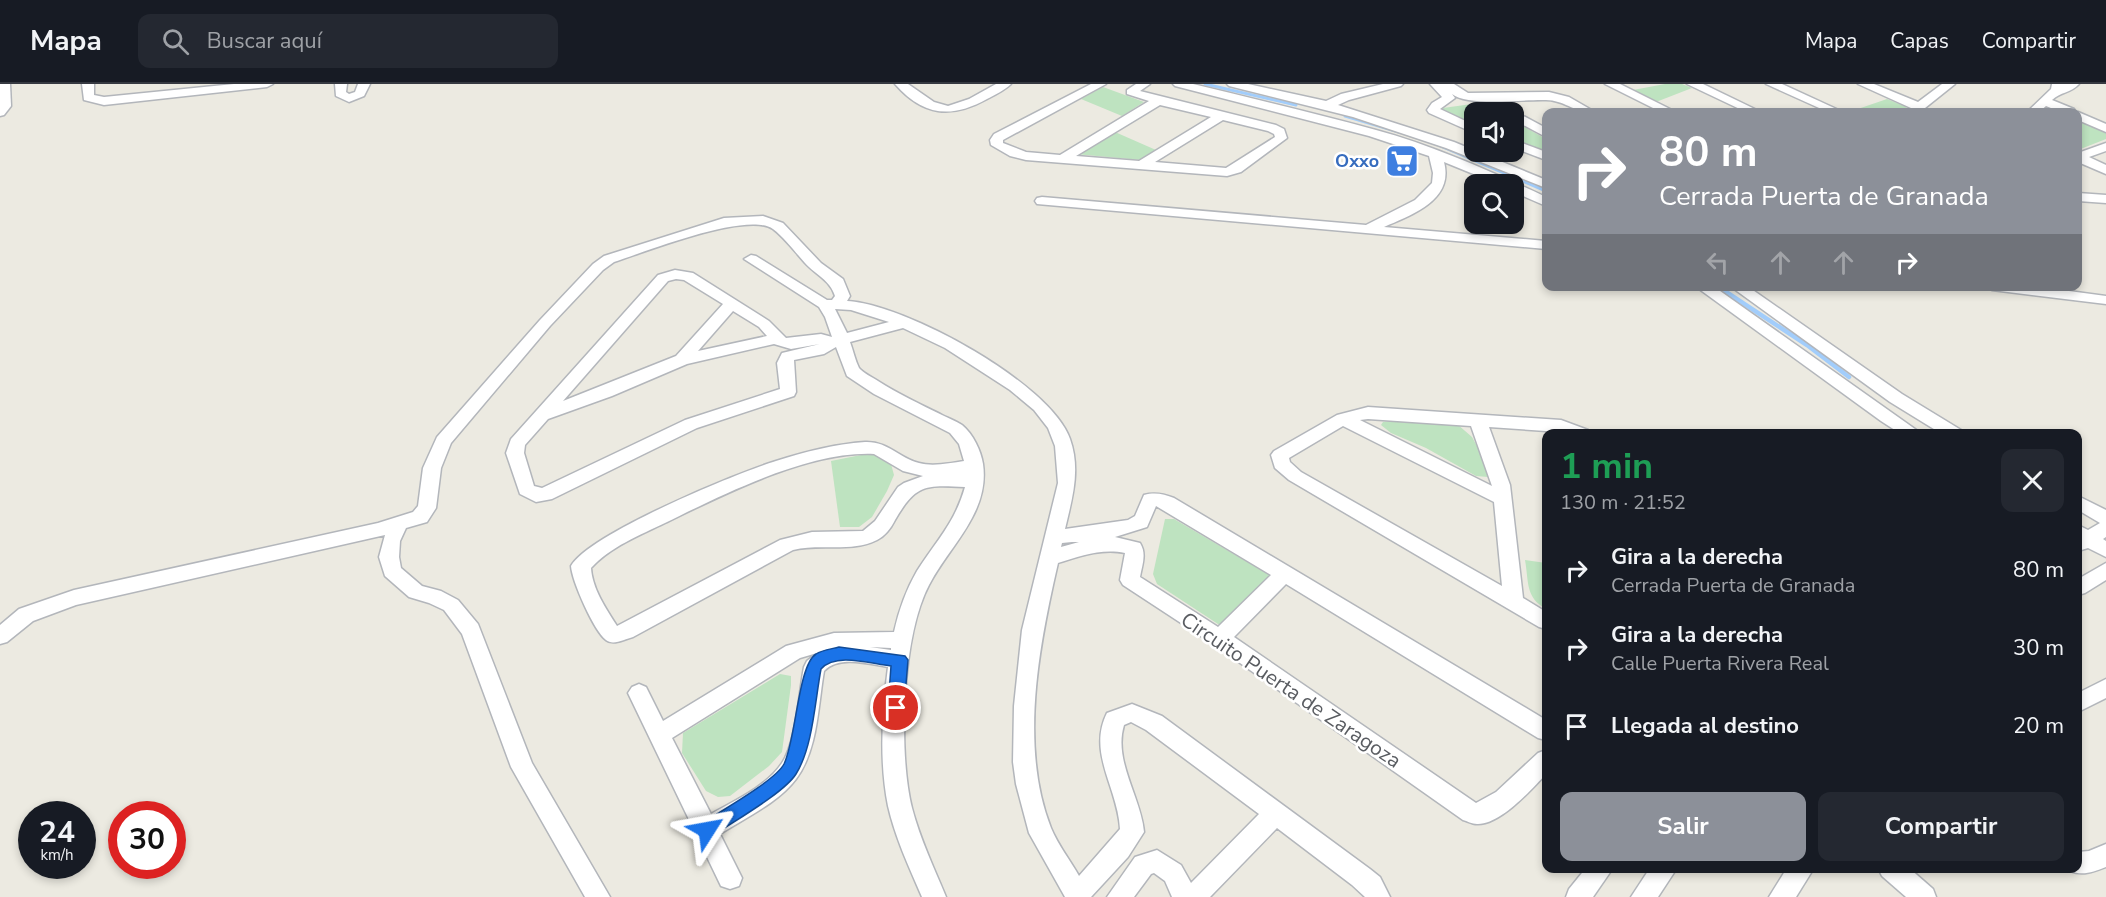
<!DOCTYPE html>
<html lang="es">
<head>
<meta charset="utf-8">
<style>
	body { margin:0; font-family:"Nunito Sans",sans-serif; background:#242831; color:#f1f3f6; height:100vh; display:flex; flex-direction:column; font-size:22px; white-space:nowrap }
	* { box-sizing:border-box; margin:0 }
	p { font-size:20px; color:#9ea1a6 }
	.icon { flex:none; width:33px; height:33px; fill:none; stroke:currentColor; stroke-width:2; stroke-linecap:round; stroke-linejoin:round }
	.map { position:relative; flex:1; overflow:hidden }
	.sheet { position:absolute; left:1542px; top:345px; width:540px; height:444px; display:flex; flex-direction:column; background:#171b24; border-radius:12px; box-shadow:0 3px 9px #0003 }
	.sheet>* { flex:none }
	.guide { position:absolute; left:1542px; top:24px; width:540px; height:183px; border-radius:12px; box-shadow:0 3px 9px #0003; background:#8c9099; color:#fff; overflow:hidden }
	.buttons { position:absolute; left:1464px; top:18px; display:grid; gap:12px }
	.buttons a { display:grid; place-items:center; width:60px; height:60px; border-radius:12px; background:#171b24; box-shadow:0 3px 9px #0003; font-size:30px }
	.speed { position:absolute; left:18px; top:717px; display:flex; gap:12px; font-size:30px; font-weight:700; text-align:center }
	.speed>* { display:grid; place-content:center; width:78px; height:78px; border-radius:50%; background:#171b24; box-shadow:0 3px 9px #0003; line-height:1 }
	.speed small { font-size:15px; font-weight:400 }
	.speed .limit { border:9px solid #d22; background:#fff; color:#111 }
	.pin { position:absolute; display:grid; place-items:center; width:51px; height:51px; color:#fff; margin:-26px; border:3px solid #fff; border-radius:50%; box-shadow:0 2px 6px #0007 }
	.me { position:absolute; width:66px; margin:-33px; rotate:56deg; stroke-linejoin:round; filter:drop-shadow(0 0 4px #0008) }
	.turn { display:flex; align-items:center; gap:21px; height:126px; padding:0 18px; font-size:27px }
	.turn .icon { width:78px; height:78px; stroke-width:2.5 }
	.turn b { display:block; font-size:42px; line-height:51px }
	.lanes { display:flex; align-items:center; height:57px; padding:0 18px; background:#0003; justify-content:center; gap:30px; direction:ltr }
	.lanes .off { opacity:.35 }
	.round { display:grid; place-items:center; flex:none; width:63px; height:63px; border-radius:12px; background:#242831 }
	.headline { display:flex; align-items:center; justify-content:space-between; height:102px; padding:0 18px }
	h1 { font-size:36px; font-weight:700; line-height:45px; color:#1e9e55 }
	.cta { display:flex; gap:12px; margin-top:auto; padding:12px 18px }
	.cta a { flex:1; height:69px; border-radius:12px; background:#8c9099; color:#fff; font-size:24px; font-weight:700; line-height:69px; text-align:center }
	.cta a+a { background:#242831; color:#f1f3f6 }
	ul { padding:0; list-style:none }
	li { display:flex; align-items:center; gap:18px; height:78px; padding:0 18px }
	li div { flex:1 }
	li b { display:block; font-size:22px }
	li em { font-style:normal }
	header { display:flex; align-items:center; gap:36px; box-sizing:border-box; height:84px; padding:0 30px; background:#171b24; border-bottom:2px solid #363941 }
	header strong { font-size:28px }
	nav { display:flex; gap:33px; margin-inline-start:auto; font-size:21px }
	.search { width:420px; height:54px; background:#242831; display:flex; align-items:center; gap:15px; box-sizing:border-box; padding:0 21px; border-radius:12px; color:#9ea1a6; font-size:22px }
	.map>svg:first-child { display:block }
</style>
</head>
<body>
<header>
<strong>Mapa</strong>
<div class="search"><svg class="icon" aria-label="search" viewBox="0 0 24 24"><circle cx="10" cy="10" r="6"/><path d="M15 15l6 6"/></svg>Buscar aquí</div>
<nav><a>Mapa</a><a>Capas</a><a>Compartir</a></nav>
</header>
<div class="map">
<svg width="2106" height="813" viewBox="0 0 2106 813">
	<rect width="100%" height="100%" fill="#eceae1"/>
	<g fill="#bee3c0">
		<path d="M 1665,0 L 1682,0 L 1692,4 L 1656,18 L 1633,6 Z"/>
		<path d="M 1103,3 L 1144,18 L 1122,32 L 1081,15 Z"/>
		<path d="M 1887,15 L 1907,23 L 1900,28 L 1849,28 Z"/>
		<path d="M 1479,19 L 1497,28 L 1474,28 L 1474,41 L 1443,28 L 1443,24 Z"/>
		<path d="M 2078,35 L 2106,48 L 2106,55 L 2078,66 Z"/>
		<path d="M 1514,37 L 1546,55 L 1546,68 L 1514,55 Z"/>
		<path d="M 1115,48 L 1156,66 L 1141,76 L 1075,70 Z"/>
		<path d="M 1392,337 L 1457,340 L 1472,353 L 1489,384 L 1488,393 L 1476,392 L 1426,364 L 1391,349 L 1381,341 L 1383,338 Z"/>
		<path d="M 866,370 L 875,370 L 891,380 L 894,391 L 887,407 L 872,433 L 859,443 L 840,443 L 831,377 Z"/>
		<path d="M 1165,435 L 1174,435 L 1271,492 L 1221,542 L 1157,500 L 1153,490 Z"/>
		<path d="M 1525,476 L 1546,479 L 1546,525 C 1525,513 1529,498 1525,476 Z"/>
		<path d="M 780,590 L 791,592 L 791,601 L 782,668 L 769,682 L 730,712 L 718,713 L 706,707 L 682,669 L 683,649 Z"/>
	</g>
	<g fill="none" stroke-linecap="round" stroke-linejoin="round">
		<g stroke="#a2cdfb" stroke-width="3">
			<path d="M 1205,0 L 1296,21"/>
			<path d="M 1345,32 L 1399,48"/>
			<path d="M 1441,62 L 1546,107"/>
			<path d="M 1716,202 L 1725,208"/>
		</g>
		<path stroke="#a2cdfb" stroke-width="4.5" d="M 1723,206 L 1807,261 L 1849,293"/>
		<g stroke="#b3b6bb" stroke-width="3">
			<g id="minor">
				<path d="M 0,0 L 10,0 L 11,22 L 4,31 L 0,32 Z"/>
				<path d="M 82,0 L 94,0 L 94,11 L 104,13 L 234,0 L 273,0 L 267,3 L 104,21 L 84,16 Z"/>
				<path d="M 335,0 L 347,0 L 346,8 L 349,10 L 355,8 L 358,0 L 370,0 L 364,12 L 349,18 L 336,12 Z"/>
				<path d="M 895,0 L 908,0 L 934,18 L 948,22 L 969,15 L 996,0 L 1011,0 C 1005,6 995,11 987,15 C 951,35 923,32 895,0 Z"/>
				<path d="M 1091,0 L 1106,0 L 1003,56 L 1003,59 L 1026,68 L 1060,71 L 1149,17 L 1127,10 L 1127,6 L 1136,0 L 1150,0 L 1140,7 L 1276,41 L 1284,45 L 1287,54 L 1241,88 L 1227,92 L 1026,76 L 1010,72 L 991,61 L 990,56 L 994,50 ZM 1160,21 L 1211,33 L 1139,77 L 1076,72 ZM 1223,36 L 1268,47 L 1274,50 L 1275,53 L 1226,84 L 1155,78 Z"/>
				<path d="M 1173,0 L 1193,0 C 1254,15 1315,29 1376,46 C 1435,62 1492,88 1546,113 L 1546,122 L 1514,108 L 1514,100 L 1498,100 L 1444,78 C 1454,116 1413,130 1384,143 L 1546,157 L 1546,165 L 1037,120 L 1035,117 L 1037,114 L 1042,113 L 1366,141 L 1415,116 L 1432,99 L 1433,89 L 1429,72 L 1369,52 L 1175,2 Z"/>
				<path d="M 1227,0 L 1248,0 L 1326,17 L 1341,10 L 1383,0 L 1403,0 L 1401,2 L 1349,16 L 1338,21 L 1454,58 L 1546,96 L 1546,104 L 1446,64 L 1353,33 L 1229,2 Z"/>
				<path d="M 1430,0 L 1454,0 L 1468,9 L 1549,8 L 1569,13 L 1595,28 C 1575,30 1565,16 1546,16 C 1524,15 1468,23 1452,10 L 1455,14 L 1440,25 L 1474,41 L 1474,49 L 1429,29 L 1427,26 L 1432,19 L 1442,13 Z"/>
				<path d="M 1605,0 L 1620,0 L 1676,28 L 1661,28 Z"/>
				<path d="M 1687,0 L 1703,0 L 1761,28 L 1746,28 Z"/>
				<path d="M 1766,0 L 1782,0 L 1843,28 L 1828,28 Z"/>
				<path d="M 1858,0 L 1874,0 L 1918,18 L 1942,0 L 1955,0 L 1920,28 L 1907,28 L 1911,24 Z"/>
				<path d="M 2052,0 L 2079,0 C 2071,9 2060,8 2052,16 L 2074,25 L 2076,28 L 2061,28 L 2046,22 L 2039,28 L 2027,28 L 2051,5 Z"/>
				<path d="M 1514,27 L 1546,44 L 1546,53 L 1514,36 L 1514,28 L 1510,28 Z"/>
				<path d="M 2077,28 L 2078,28 L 2106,40 L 2106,48 L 2078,36 Z"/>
				<path d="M 1514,56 L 1546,68 L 1546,76 L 1514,64 Z"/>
				<path d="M 2106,59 L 2106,67 L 2089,73 L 2106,81 L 2106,90 L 2078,78 L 2078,69 Z"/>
				<path d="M 2078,109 L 2106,111 L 2106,119 L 2078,117 Z"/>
				<path d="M 763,132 L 783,139 L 821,179 L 843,195 L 850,212 L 847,217 C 905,220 1050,299 1070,355 C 1081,386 1072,415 1065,445 L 1128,436 L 1135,432 L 1144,411 C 1155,408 1164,410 1174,414 L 1546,636 L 1546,656 L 1538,654 L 1286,500 L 1234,553 L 1476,719 L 1496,708 L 1538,669 L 1546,666 L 1546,690 C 1531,706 1500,741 1477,740 C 1472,740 1467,737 1463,736 L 1213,560 L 1123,501 L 1120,496 L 1125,469 C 1102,464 1080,472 1058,479 C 1039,561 1019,663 1051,744 C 1058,761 1070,776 1079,792 L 1120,745 C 1118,704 1087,669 1107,629 L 1132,620 L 1162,632 L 1370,785 L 1380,793 L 1390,813 L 1365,813 L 1352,801 L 1277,744 L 1210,813 L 1172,813 L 1165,797 L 1154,789 L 1151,790 L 1134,813 L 1107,813 L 1135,773 L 1157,766 L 1181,781 L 1191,799 L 1259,730 L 1146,646 L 1131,638 L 1124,641 C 1113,677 1141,713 1144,748 L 1128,773 L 1091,813 L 1065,813 L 1029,749 L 1016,700 L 1013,678 L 1014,622 L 1022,546 L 1058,399 L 1055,362 L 1048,344 L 1034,326 L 1010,306 L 945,264 L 903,244 L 850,258 C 853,266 855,276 859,284 C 863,289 872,293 878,297 C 898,310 920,320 942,331 C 948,334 956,337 962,341 C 973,350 981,367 983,380 C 990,429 949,462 929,501 C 902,552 898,669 912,724 C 920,755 934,784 946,813 L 922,813 C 909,783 895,753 888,722 C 879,677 882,628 888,583 C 869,580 839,571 824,587 C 818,621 818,666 796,695 C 778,719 745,734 720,750 L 742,794 L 739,802 L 730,805 L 721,802 L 628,609 L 632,603 L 639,600 L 646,603 L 663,637 L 786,562 L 834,549 L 894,548 C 899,526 906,506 917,487 C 936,457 955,439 965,403 C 925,401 916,400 895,436 C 891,444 885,452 877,456 C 851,469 820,459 793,466 L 633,553 C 625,555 613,562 606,556 C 594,547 572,497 571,482 C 589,450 737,389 776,377 C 804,368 835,360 865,358 C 888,357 899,374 919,379 C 933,383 950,379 964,377 L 959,360 L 950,349 L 874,310 L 847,292 L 836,263 L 824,270 L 794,276 L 796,308 L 794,312 L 697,344 L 552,415 L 536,418 L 520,410 L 506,369 L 511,355 L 658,191 L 675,186 L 693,189 L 769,237 L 786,254 L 821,250 L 832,253 L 825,233 L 819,223 L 744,175 L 751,171 L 756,172 L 827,216 L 832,216 L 835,212 C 830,196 816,191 805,179 C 795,168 785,154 773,145 C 747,127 645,168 614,178 L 603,186 L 550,242 L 451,359 L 441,384 L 436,424 L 427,438 L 406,444 L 400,457 L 399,473 L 401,484 L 422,502 L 441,507 L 458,516 L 478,540 L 532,679 L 610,813 L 585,813 L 511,683 L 462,550 L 444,526 L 429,519 L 409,513 L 385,492 L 379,473 L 385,451 L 76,521 L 33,537 L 7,558 L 0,560 L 0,541 L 19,525 L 74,506 L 378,439 L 413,428 L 418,422 L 423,384 L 437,353 L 540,236 L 593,180 L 604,172 L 724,134 ZM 676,195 L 684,196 L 723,220 L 676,272 L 563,317 L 668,197 ZM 835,225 L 851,226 L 889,238 L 847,249 ZM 733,227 L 759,243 L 767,252 L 698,267 ZM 774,260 L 791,265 L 820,260 L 782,269 L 777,279 L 780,305 L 685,336 L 542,404 L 534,402 L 524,369 L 525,361 L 548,335 L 612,312 L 687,280 ZM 874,370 L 903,387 L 923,392 L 904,399 L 898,403 L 875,437 L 863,447 L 812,448 L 780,456 L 617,542 C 606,525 592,504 591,484 C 610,463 640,451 665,439 C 724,410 809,367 874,370 ZM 1156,422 L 1271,491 L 1218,543 L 1140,493 C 1142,481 1147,470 1140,459 L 1115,453 L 1147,443 ZM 1072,458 L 1079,458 L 1061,463 L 1062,459 ZM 870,563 L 891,564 L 891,566 ZM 817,569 L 807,577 L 804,583 C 799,608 796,659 782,679 C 767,702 734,717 711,730 L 672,654 L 800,574 Z"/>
				<path d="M 1695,202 L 1713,202 L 1922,350 L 1901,350 L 1881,337 Z"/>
				<path d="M 1730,202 L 1747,202 L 1902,310 L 1961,346 L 1963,350 L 1942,350 L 1890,318 Z"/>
				<path d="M 1985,202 L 2032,202 L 2106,212 L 2106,220 L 1992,206 Z"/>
				<path d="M 1368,323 L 1561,336 L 1588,346 L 1590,350 L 1489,343 L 1510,401 L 1523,514 L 1546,528 L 1546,545 L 1539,543 L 1289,396 L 1275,384 L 1271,371 L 1274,367 L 1337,331 ZM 1368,335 L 1471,342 L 1492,402 L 1360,336 ZM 1343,342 L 1494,418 L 1502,502 L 1301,388 L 1290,378 L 1289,374 Z"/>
				<path d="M 2078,412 L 2106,426 L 2106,453 L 2103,455 L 2106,457 L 2106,473 L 2088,464 L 2078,467 L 2078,441 L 2088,446 L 2100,439 L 2078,426 Z"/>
				<path d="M 2106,479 L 2106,496 L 2085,509 L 2078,511 L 2078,495 Z"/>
				<path d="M 2106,595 L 2106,614 L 2078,628 L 2078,609 Z"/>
				<path d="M 2106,760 L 2106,783 C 2093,788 2083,792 2070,787 L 2068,784 L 2078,784 L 2078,768 L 2089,767 Z"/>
				<path d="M 1586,784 L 1613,784 L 1593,813 L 1566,813 L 1569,805 Z"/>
				<path d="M 1650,784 L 1677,784 L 1658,813 L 1631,813 Z"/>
				<path d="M 1787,784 L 1814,784 L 1796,813 L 1769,813 Z"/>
				<path d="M 1878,784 L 1909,784 L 1933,805 L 1936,813 L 1906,813 L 1882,792 Z"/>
			</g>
		</g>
		<use href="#minor" fill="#fff" fill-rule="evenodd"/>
	</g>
	<path fill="#1a73e8" stroke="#114b97" stroke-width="1.5" d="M 839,563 L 905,572 L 908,576 L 904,624 L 902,629 L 896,631 L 890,629 L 888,624 L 891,582 C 871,580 836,568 821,585 C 815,616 813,663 796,690 C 784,709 734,737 714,751 L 707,754 L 701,751 L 699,746 L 701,740 C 719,728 775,697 784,680 C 796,656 798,581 816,570 C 822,566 832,565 839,563 Z"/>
	<defs>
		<g id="supermarket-square" transform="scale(1.725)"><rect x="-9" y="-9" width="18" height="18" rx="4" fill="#3f7fe0" stroke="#fff"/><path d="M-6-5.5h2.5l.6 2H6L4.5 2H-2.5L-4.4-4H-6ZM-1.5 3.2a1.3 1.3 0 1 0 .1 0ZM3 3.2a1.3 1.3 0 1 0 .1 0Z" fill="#fff"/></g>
	</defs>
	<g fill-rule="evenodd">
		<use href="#supermarket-square" x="1402" y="77"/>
	</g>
	<g text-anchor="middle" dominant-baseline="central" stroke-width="5" stroke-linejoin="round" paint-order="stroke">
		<g font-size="18" font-weight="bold" fill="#366cbe" stroke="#fff" text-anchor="end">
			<text x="1379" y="77">Oxxo</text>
		</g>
		<g font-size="21" fill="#595c61" stroke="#fff">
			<text transform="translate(1291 606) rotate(34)">Circuito Puerta de Zaragoza</text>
		</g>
	</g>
</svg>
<div class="buttons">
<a><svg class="icon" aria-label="sound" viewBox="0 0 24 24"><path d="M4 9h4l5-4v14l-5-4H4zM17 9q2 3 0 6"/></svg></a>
<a><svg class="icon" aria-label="search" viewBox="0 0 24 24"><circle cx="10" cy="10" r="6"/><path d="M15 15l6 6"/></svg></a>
</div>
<div class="speed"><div>24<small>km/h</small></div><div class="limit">30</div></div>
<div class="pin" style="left:896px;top:624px;background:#d93025"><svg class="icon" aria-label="arrive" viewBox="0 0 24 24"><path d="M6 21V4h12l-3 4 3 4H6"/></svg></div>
<svg class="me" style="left:707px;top:746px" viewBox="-20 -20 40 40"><path d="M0-17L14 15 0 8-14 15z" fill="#1a73e8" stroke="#fff" stroke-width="4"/></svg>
<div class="guide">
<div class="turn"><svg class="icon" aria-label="right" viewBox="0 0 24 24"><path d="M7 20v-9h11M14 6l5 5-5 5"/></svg><div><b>80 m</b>Cerrada Puerta de Granada</div></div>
<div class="lanes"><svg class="icon off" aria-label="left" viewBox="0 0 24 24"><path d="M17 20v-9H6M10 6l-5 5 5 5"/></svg><svg class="icon off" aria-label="ahead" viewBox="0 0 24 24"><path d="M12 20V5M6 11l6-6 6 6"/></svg><svg class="icon off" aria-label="ahead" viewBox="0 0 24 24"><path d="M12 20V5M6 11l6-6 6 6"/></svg><svg class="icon" aria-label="right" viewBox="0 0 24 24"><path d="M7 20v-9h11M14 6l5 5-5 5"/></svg></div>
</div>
<section class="sheet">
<div class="headline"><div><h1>1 min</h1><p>130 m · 21:52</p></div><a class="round"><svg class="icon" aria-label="close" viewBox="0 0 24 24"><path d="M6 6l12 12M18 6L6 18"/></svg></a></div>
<ul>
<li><svg class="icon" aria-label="right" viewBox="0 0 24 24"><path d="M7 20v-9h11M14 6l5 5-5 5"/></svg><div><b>Gira a la derecha</b><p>Cerrada Puerta de Granada</p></div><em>80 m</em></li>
<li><svg class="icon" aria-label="right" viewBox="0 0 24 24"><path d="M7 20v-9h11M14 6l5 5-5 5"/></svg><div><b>Gira a la derecha</b><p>Calle Puerta Rivera Real</p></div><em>30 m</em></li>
<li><svg class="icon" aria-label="arrive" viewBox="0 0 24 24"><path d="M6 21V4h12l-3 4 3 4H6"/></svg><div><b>Llegada al destino</b></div><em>20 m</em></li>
</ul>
<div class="cta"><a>Salir</a><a>Compartir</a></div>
</section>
</div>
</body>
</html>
